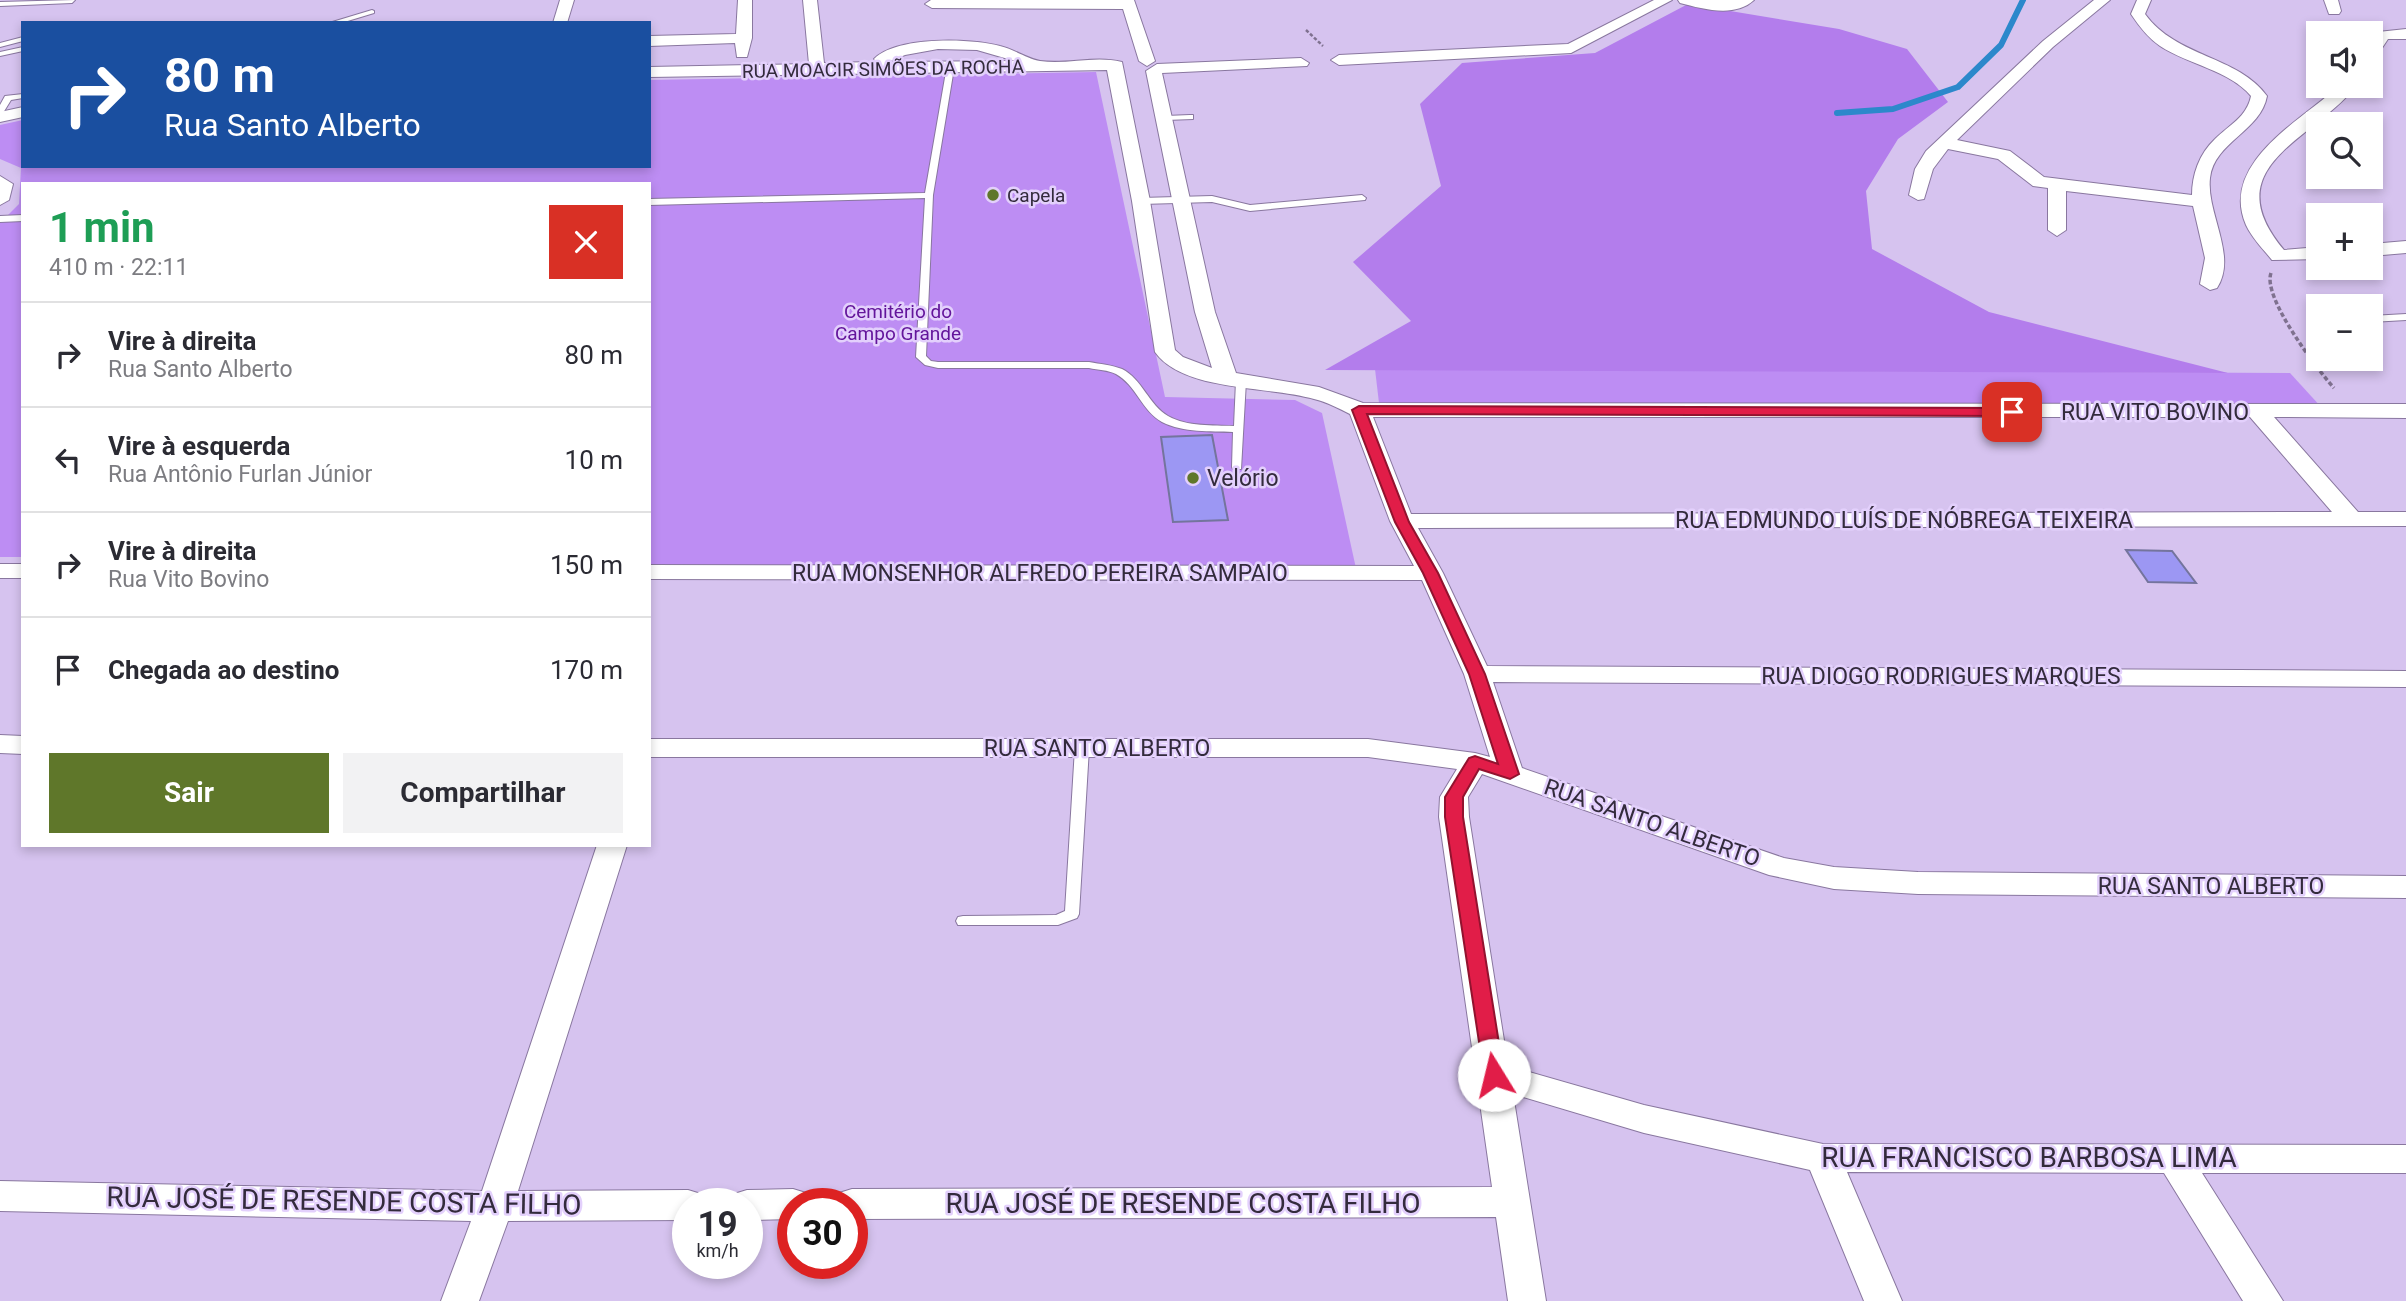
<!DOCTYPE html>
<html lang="pt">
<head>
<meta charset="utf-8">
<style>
	body { margin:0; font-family:Roboto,sans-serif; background:#f2f2f3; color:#2b2b33; height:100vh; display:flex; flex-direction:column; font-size:26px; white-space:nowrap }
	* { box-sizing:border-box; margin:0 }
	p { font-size:23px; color:#7c7c81 }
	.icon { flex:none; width:38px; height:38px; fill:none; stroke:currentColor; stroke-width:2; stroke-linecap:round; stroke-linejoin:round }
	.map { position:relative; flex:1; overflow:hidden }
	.side { position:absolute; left:21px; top:182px; width:630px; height:665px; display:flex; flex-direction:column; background:#fff; border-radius:0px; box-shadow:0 4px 10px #0003 }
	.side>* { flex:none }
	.guide { position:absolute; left:21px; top:21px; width:630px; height:147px; border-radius:0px; box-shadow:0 4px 10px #0003; background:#1a4fa0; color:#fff; overflow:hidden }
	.tools { position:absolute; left:2306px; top:21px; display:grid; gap:14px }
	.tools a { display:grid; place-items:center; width:77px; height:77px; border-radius:0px; background:#fff; box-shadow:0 4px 10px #0003; font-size:35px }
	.speed { position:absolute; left:672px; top:1188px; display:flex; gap:14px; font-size:35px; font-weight:700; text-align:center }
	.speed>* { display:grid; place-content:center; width:91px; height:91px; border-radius:50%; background:#fff; box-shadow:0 4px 10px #0003; line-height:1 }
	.speed small { font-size:18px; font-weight:400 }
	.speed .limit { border:10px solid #d22; background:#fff; color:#111 }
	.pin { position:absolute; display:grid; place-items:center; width:60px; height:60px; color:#fff; margin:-30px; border-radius:14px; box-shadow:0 4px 10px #0006 }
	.me { position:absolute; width:77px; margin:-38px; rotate:351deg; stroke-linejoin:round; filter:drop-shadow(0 0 5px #0008) }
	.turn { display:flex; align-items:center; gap:24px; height:147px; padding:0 28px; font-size:32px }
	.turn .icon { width:91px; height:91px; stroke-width:2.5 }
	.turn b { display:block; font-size:49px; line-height:60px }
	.round { display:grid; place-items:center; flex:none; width:74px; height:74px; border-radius:0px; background:#f2f2f3 }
	.head { display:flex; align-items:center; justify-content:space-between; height:119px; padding:0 28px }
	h1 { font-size:42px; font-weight:700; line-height:52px; color:#1e9e55 }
	.cta { display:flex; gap:14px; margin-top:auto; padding:14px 28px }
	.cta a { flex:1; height:80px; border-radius:0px; background:#5f772a; color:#fff; font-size:28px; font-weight:700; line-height:80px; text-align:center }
	.cta a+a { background:#f2f2f3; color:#2b2b33 }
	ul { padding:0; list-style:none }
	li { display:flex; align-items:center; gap:21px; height:105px; padding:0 28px; border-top:2px solid #e1e1e2 }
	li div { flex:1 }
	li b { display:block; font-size:26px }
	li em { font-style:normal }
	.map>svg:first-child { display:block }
</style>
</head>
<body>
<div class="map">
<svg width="2406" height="1301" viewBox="0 0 2406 1301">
	<rect width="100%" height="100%" fill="#d6c3ef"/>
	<g fill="#bd8df3">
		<path d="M 1096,72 L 1165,397 L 1295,400 L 1322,413 L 1357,573 L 649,564 L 649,184 L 23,184 L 23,557 L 0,557 L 0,223 L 19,204 L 21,168 L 0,159 L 0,125 L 23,120 L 23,166 L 649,166 L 649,80 Z"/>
		<path d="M 1375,369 L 2290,373 L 2322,408 L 1379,403 Z"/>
	</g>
	<path fill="#b37dec" d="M 1688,4 L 1839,29 L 1907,49 L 1948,102 L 1898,139 L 1866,191 L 1872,249 L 1989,312 L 2228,373 L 1325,370 L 1411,321 L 1353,262 L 1441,186 L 1420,104 L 1462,63 L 1595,53 Z"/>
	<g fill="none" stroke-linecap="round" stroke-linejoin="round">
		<path stroke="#2c88cb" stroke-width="6" d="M 1837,113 L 1893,109 L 1958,87 L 2001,45 L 2023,0"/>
	</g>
	<g fill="#9c97f3" stroke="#74749d" stroke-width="2">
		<path d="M 1212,435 L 1228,520 L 1173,522 L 1161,437 Z"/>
		<path d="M 2126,550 L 2172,551 L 2196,583 L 2148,582 Z"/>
	</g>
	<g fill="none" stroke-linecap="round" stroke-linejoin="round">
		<g stroke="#89779f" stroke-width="2">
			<g id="service">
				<path d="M 75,0 L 72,3 L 0,6 L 0,2 Z"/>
				<path d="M 372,10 L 374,11 L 374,13 L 341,23 L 329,23 Z"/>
				<path d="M 23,37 L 23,41 L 0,47 L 0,43 Z"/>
				<path d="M 23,47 L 23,51 L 0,56 L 0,52 Z"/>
				<path d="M 947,66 L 954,68 L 933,195 L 926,356 L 931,361 L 938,362 L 1089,362 C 1100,364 1112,365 1122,369 C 1142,379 1149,405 1168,416 C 1188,427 1212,425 1234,426 L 1236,381 L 1241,378 L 1245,379 L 1246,381 L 1241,469 L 1233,469 L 1232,467 L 1233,432 C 1210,431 1184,433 1162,422 C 1142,411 1136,385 1116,374 C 1108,370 1098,370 1089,368 L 938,368 L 925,365 L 916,357 L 925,198 L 649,205 L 649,199 L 925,193 Z"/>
				<path d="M 23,94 L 23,98 L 11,100 L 3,113 L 0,113 L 0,105 L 5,96 Z"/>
				<path d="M 1190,115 L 1193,115 L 1193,119 L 1166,120 L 1162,118 L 1166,116 Z"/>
				<path d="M 1362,195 L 1366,198 L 1365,200 L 1250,211 L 1212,202 L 1141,204 L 1137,201 L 1141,198 L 1212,196 L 1250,205 Z"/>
				<path d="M 23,215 L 23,221 L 0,222 L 0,216 Z"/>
				<path d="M 2406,314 L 2406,320 L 2371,322 L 2371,316 Z"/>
				<path d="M 2319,319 L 2319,325 L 2315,324 L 2315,320 Z"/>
				<path d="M 1082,744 L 1089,748 L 1079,914 L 1077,918 L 1058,925 L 958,925 L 956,921 L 958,917 L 963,916 L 1056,915 L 1065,911 L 1075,748 Z"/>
			</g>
		</g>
		<g stroke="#89779f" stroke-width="2">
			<g id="minor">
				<path d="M 560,0 L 574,0 L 567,23 L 553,23 Z"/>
				<path d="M 738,0 L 752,0 L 752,38 L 747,57 L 737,57 L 735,43 L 649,46 L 649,36 L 736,34 Z"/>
				<path d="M 803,0 L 817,0 L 824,63 L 876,62 L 874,59 C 896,36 971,38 1000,46 C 1013,49 1028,59 1040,61 C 1067,65 1095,55 1122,62 L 1150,201 L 1175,350 L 1183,357 L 1212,368 L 1195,312 L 1146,71 L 1157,64 L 1301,58 L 1309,63 L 1307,66 L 1162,73 L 1215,312 L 1236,373 L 1319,387 L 1363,403 L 2406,404 L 2406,418 L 2274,417 L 2358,512 L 2406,512 L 2406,526 L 1418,528 L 1443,573 L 1487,666 L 2406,671 L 2406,687 L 1493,682 L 1522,768 L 1784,858 L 1834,867 L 1918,872 L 2406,876 L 2406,898 L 1918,894 L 1834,889 L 1769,875 L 1482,774 L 1468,797 L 1469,817 L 1508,1066 L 1644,1105 L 1823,1144 L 2406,1145 L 2406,1173 L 2202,1173 L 2283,1301 L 2243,1301 L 2164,1173 L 1847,1172 L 1902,1301 L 1864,1301 L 1810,1170 L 1644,1133 L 1513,1094 L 1546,1301 L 1508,1301 L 1496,1217 L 852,1219 L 852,1204 L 834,1204 L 839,1193 L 852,1189 L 1492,1187 L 1439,817 L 1440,797 L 1457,769 L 1368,757 L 649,757 L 649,739 L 1368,739 L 1475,753 L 1490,757 L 1464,674 L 1422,580 L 649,579 L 649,565 L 1414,566 L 1390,521 L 1350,414 C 1338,408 1327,402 1314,399 C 1271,386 1183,392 1155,352 L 1132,201 L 1107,70 L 649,77 L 649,67 L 809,64 ZM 938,49 L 977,50 L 1015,61 L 888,62 L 905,55 ZM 1373,417 L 2250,417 L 2332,512 L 1411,514 Z"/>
				<path d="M 931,0 L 1134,0 L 1155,61 L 1147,66 L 1139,61 L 1123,9 L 932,8 L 925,4 Z"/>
				<path d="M 1654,0 L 1672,0 L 1571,53 L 1339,65 L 1331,60 L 1339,55 L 1568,44 Z"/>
				<path d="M 1678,0 L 1754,0 C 1735,18 1703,9 1680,3 Z"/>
				<path d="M 2094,0 L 2110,0 L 2053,47 L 1957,140 L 2010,151 L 2044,177 L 2192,195 C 2192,175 2199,154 2215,139 C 2229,125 2247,117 2251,96 C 2229,70 2189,65 2160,46 C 2148,38 2139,26 2131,14 L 2137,0 L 2151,0 L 2145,14 C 2177,58 2237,55 2267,96 C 2261,131 2214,142 2210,178 C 2206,213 2238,256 2217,288 L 2210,290 L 2200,284 L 2205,258 L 2193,206 L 2066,191 L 2066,230 L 2057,236 L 2048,230 L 2048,188 L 2033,186 L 1998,159 L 1948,149 L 1933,169 L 1924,199 L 1918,200 L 1909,195 L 1915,169 L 1926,151 L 2043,41 Z"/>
				<path d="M 2324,0 L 2338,0 L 2341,11 L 2339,14 L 2329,14 Z"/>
				<path d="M 2406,29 L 2406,39 L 2388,39 L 2376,57 L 2371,59 L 2371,42 L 2378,32 Z"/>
				<path d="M 2339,86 L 2356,86 C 2314,140 2213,166 2284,250 L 2319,247 L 2319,259 L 2272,260 C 2263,249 2252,238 2246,225 C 2219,163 2302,120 2339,86 Z"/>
				<path d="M 23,107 L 23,117 L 0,122 L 0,112 Z"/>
				<path d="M 0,176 L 13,184 L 9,200 L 0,205 Z"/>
				<path d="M 2406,241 L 2406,253 L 2371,256 L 2371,244 Z"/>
				<rect x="0" y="564" width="23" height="14"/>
				<path d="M 0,735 L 23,736 L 23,754 L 0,753 Z"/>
				<path d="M 597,845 L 627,845 L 518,1191 L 688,1190 L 701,1194 L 706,1204 L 688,1204 L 688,1220 L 508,1221 L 479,1301 L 441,1301 L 471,1221 L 0,1211 L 0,1181 L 482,1191 Z"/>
				<path d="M 793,1189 L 806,1193 L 811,1204 L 793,1204 L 793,1219 L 747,1220 L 747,1204 L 729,1204 L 734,1194 L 747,1190 Z"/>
			</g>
		</g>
		<path stroke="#7f718f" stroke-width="2.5" stroke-dasharray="3.5 2" stroke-linecap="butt" d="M 1306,30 L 1323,46"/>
		<path stroke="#7f718f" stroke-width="3.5" stroke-dasharray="4.5 2.5" stroke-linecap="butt" d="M 2271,273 C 2262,297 2317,369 2334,388"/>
		<use href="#service" fill="#fff" fill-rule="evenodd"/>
		<use href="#minor" fill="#fff" fill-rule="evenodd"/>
	</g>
	<path fill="#e11d48" stroke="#92132f" stroke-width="2" d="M 1359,406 L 2012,408 L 2018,412 L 2012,416 L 1367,414 L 1409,522 L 1438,573 L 1485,674 L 1519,774 L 1510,779 L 1479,769 L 1463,797 L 1463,817 L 1504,1075 L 1501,1080 L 1494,1083 L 1487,1080 L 1484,1075 L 1445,817 L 1445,797 L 1469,758 L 1475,756 L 1498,764 L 1469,674 L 1423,573 L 1395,522 L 1352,410 Z"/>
	<g fill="#5f772a" stroke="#e3d0fc" stroke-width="2.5">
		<circle cx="993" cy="195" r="7"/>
		<circle cx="1193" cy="478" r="7"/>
	</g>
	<g text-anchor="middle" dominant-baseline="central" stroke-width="5" stroke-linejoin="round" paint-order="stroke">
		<g font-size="19" fill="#332b3c" stroke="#e3d0fc">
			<text transform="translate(883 69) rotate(-1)">RUA MOACIR SIMÕES DA ROCHA</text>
		</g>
		<g font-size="19" fill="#332b3c" stroke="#e3d0fc" text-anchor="start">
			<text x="1007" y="195">Capela</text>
		</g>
		<g font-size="19" fill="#63159b" stroke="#e3d0fc">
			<text x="898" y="311">Cemitério do<tspan x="898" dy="22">Campo Grande</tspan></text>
		</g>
		<g font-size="23" fill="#332b3c" stroke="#e3d0fc">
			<text x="2155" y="412">RUA VITO BOVINO</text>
			<text x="1904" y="520">RUA EDMUNDO LUÍS DE NÓBREGA TEIXEIRA</text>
			<text x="1040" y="573">RUA MONSENHOR ALFREDO PEREIRA SAMPAIO</text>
			<text x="1941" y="676">RUA DIOGO RODRIGUES MARQUES</text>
			<text x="1097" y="748">RUA SANTO ALBERTO</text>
			<text transform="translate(1652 823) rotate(19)">RUA SANTO ALBERTO</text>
			<text x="2211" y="886">RUA SANTO ALBERTO</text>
		</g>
		<g font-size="23" fill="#332b3c" stroke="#e3d0fc" text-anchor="start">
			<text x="1207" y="478">Velório</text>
		</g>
		<g font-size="28" fill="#332b3c" stroke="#e3d0fc">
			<text x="2029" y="1157">RUA FRANCISCO BARBOSA LIMA</text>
			<text transform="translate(344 1201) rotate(1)">RUA JOSÉ DE RESENDE COSTA FILHO</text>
			<text x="1183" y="1203">RUA JOSÉ DE RESENDE COSTA FILHO</text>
		</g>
	</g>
</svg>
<div class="tools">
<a><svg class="icon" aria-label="sound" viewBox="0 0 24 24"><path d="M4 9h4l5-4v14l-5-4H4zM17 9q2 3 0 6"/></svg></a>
<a><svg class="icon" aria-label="search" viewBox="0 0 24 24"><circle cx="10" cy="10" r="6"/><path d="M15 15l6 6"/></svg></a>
<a>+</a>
<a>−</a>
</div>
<div class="speed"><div>19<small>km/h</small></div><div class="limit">30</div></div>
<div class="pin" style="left:2012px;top:412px;background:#d93025"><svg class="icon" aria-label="arrive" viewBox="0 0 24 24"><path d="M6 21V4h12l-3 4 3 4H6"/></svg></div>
<svg class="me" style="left:1494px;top:1075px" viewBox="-20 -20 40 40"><circle r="19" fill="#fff"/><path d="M0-13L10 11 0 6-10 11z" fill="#e11d48"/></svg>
<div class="guide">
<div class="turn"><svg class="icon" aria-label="right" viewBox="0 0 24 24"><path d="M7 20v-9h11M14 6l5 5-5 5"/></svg><div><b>80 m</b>Rua Santo Alberto</div></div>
</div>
<section class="side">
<div class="head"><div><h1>1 min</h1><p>410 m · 22:11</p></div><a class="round" style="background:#d93025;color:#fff"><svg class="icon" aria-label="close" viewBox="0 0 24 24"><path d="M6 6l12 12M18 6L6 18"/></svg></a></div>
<ul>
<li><svg class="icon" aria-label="right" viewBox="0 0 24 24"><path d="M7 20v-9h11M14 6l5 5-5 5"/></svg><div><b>Vire à direita</b><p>Rua Santo Alberto</p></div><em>80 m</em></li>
<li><svg class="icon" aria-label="left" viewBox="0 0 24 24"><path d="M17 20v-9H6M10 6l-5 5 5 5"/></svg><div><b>Vire à esquerda</b><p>Rua Antônio Furlan Júnior</p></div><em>10 m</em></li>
<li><svg class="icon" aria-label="right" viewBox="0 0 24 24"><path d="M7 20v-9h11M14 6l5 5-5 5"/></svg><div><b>Vire à direita</b><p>Rua Vito Bovino</p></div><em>150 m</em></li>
<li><svg class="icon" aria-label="arrive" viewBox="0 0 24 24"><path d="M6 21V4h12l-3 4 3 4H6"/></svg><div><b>Chegada ao destino</b></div><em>170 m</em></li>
</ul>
<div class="cta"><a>Sair</a><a>Compartilhar</a></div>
</section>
</div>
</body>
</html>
